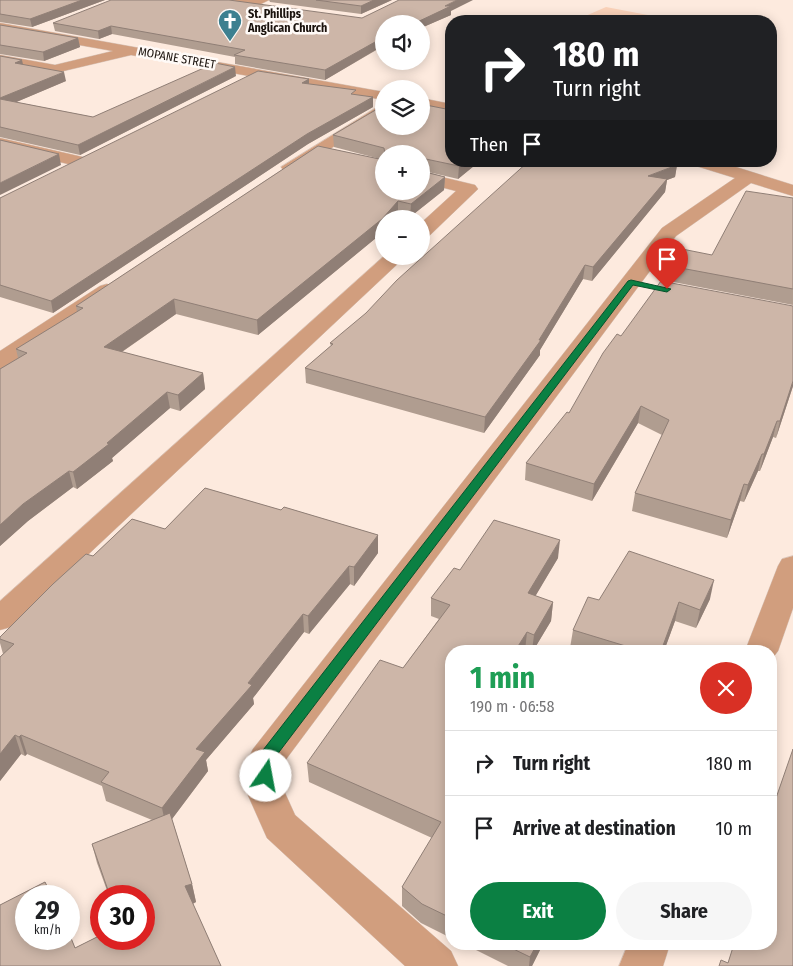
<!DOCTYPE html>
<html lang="en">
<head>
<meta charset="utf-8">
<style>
	body { margin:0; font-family:"Fira Sans Condensed",sans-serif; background:#f6f6f6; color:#202124; height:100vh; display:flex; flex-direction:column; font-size:19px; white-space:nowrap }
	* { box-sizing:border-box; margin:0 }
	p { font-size:16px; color:#757577 }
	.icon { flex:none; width:28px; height:28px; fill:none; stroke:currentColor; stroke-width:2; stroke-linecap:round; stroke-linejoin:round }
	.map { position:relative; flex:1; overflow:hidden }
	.details { position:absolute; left:445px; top:645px; width:332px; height:305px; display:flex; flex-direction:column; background:#fff; border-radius:20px; box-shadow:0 2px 12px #0003 }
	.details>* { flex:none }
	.top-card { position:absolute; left:445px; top:15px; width:332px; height:152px; border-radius:20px; box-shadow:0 2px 12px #0003; background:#202124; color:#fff; overflow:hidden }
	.controls { position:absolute; left:375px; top:15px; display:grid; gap:10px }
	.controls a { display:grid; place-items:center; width:55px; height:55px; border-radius:50%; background:#fff; box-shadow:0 2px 12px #0003; font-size:25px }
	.speed { position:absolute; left:15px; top:885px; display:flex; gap:10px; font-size:25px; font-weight:700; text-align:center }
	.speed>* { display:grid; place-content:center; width:65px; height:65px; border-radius:50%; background:#fff; box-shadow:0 2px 12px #0003; line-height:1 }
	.speed small { font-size:12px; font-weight:400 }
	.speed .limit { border:8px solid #d22; background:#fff; color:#111 }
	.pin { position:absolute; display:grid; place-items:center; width:42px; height:42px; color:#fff; margin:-51px -21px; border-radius:50% 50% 50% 0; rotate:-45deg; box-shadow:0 0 5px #0007 }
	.pin .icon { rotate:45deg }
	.me { position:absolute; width:55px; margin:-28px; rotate:12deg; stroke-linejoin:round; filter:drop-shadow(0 0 4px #0008) }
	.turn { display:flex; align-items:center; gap:18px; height:105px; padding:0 25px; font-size:22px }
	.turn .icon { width:65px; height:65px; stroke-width:2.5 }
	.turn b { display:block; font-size:35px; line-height:42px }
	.then { display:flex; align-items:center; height:48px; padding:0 25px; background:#0003; gap:10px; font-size:19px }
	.round { display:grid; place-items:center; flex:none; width:52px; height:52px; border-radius:26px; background:#f6f6f6 }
	.headline { display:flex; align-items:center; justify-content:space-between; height:85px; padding:0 25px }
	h1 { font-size:30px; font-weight:700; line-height:38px; color:#1e9e55 }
	.button { display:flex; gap:10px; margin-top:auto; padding:10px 25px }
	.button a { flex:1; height:58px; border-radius:30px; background:#0b8043; color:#fff; font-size:20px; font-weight:700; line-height:58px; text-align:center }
	.button a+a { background:#f6f6f6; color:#202124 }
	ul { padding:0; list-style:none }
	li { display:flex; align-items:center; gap:15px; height:65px; padding:0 25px; border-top:1px solid #e0e0e0 }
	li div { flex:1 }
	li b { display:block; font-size:19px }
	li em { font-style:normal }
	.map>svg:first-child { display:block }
</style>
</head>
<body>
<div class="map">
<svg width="793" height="966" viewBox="0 0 793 966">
	<rect width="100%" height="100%" fill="#fdeade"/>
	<path fill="#fbd3ba" d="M 606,7 L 679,21 L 574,21 Z"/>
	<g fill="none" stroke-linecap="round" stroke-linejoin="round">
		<g stroke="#d9c7bd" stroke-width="1">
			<g id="minor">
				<path d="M 200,0 L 269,0 L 251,9 L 206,3 Z"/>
				<path d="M 0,23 L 384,92 L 384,100 L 131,55 L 55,73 L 0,63 L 0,55 L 55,65 L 113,51 L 0,31 Z"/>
				<path d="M 421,98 L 451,104 L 451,112 L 421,107 Z"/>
				<path d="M 384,103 L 384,114 L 296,171 L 284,171 L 281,167 Z"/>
				<path d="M 0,138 L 87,158 L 89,162 L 87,166 L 81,167 L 0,148 Z"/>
				<path d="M 691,161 L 717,161 L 793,185 L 793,196 L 751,183 L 676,236 L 284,762 L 285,793 L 295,815 L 451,951 L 458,966 L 405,966 L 267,838 L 247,793 L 248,759 L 253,749 L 662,228 L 735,178 L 693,165 Z"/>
				<path d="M 421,172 L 475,185 L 478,189 L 428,237 L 421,239 L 421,223 L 456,191 L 421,182 Z"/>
				<path d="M 384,256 L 406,256 L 11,627 L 0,630 L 0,601 Z"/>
				<path d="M 107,284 L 114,286 L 118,290 L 114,294 L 8,367 L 0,369 L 0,351 L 100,286 Z"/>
				<path d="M 793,556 L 793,608 L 778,651 L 771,660 L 771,651 L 745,651 L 778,566 L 782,559 Z"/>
				<path d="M 628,944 L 670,944 L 663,966 L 619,966 Z"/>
			</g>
		</g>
		<use href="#minor" fill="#d19e7e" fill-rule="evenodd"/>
	</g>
	<g fill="#b09d90">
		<path d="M 0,0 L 105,0 L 32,27 L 0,22 Z"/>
		<path d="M 269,0 L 392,0 L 361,14 L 270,2 Z"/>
		<path d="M 451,11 L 451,15 L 421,28 L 421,24 L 325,80 L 235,64 L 235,57 L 112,34 L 99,39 L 55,31 L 53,23 L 362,18 Z"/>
		<path d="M 0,25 L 78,38 L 80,47 L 44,61 L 0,54 Z"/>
		<path d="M 0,56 L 66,81 L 16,102 L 93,117 L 236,76 L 80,155 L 0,137 Z"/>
		<path d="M 309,79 L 309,84 L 356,95 L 373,97 L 373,107 L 308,144 L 53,313 L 0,297 L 0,198 Z"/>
		<path d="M 421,104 L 451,110 L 451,161 L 480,161 L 458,179 L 424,171 L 445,177 L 444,190 L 410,217 L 398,215 L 394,219 L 384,219 L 384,231 L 382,233 L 258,335 L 176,314 L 122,352 L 203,373 L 205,389 L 180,411 L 170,408 L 112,458 L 113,461 L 77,489 L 73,487 L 28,521 L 0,546 L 0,369 L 18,358 L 16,349 L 77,312 L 76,306 L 318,146 L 384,160 L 384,191 L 421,191 L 421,154 L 384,154 L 384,160 L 334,147 L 333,135 L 384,105 L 384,126 L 421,126 Z"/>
		<path d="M 677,165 L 675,177 L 667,180 L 665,192 L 592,281 L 583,279 L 540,350 L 540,355 L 484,433 L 306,383 L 305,368 L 331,346 L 330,343 Z"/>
		<path d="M 793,198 L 793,305 L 668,281 L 670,266 L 712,255 Z"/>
		<path d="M 793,306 L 793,386 L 776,438 L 773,437 L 760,471 L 758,471 L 744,502 L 740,501 L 727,538 L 632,511 L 635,493 L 662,435 L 638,423 L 592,501 L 525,480 L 526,463 L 569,413 L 621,336 Z"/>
		<path d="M 205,488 L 281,510 L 284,507 L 378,535 L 378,553 L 354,586 L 350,584 L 309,634 L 304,632 L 253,698 L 254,704 L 206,760 L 208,771 L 172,819 L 192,884 L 196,902 L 193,904 L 221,966 L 0,966 L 0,905 L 45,882 L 52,896 L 26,896 L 26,939 L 69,939 L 69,933 L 75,948 L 101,935 L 101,939 L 144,939 L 144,896 L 109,896 L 97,863 L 92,844 L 152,820 L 106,801 L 102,786 L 27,754 L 25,756 L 21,754 L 0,781 L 0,657 L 3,654 L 0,643 L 0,637 L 53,584 L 86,554 L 93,556 L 132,519 L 165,529 Z"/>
		<path d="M 558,558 L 535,596 L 553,602 L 551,621 L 533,651 L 451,651 L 451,938 L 421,923 L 402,906 L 402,887 L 432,838 L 309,782 L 307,763 L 403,668 L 439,619 L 431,616 L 431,598 L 460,570 Z"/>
		<path d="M 710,599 L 696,628 L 675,621 L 664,651 L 579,651 L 570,648 L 573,630 L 599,600 Z"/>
		<path d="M 464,944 L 543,944 L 532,966 L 508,966 Z"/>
	</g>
	<g fill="#907f76">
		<path d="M 82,0 L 105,0 L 32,27 L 30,19 Z"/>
		<path d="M 374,0 L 392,0 L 361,14 L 361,6 Z"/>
		<path d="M 457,0 L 473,0 L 451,11 L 451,15 L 421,28 L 421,24 L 413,24 L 445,6 Z"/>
		<path d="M 111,26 L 112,34 L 99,39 L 98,31 Z"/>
		<path d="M 384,37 L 384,45 L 325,80 L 325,70 Z"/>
		<path d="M 78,38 L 80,47 L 44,61 L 43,52 Z"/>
		<path d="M 22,60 L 24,69 L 15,63 Z"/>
		<path d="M 235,67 L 236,76 L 80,155 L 78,145 Z"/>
		<path d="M 64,72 L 66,81 L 0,109 L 0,98 Z"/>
		<path d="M 309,79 L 309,89 L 302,83 Z"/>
		<path d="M 373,97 L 373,107 L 308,144 L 53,313 L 51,301 L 307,134 Z"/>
		<path d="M 59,154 L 61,165 L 0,195 L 0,183 Z"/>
		<path d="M 465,161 L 480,161 L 458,179 L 459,166 Z"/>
		<path d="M 677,165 L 675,177 L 667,180 L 665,192 L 592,281 L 593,267 L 648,176 Z"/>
		<path d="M 445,177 L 444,190 L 410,217 L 411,204 Z"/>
		<path d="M 398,201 L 398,215 L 394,219 L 384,219 L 384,231 L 382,233 L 258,335 L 257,320 Z"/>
		<path d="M 585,265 L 583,279 L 540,350 L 540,355 L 484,433 L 485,417 L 539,340 Z"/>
		<path d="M 174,299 L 176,314 L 107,362 L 104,347 Z"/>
		<path d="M 203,373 L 205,389 L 180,411 L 178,395 Z"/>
		<path d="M 793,381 L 793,386 L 776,438 L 780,421 Z"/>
		<path d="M 167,392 L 170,408 L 112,458 L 113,461 L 77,489 L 73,472 Z"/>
		<path d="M 641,406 L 638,423 L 592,501 L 594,484 Z"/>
		<path d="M 777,421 L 773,437 L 760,471 L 764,454 Z"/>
		<path d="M 762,454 L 758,471 L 744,502 L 748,485 Z"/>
		<path d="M 69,471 L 73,487 L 28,521 L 0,546 L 0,525 L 23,504 Z"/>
		<path d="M 744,484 L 740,501 L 727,538 L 731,520 Z"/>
		<path d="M 378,535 L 378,553 L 354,586 L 354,567 Z"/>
		<path d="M 560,540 L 558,558 L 526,612 L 528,593 Z"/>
		<path d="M 349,566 L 350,584 L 309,634 L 308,616 Z"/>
		<path d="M 714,580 L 710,599 L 696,628 L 700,610 Z"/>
		<path d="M 553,602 L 551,621 L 533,651 L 532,651 L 534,635 Z"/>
		<path d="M 679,602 L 675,621 L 664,651 L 661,651 Z"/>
		<path d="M 303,614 L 304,632 L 253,698 L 254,704 L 206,760 L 208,771 L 166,827 L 162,808 L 196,749 Z"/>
		<path d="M 527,632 L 525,651 L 515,651 Z"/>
		<path d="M 15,735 L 21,754 L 0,781 L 0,754 Z"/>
		<path d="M 21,735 L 27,754 L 25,756 L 19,737 Z"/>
		<path d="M 192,884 L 196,902 L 189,905 L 185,886 Z"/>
		<path d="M 537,944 L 543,944 L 532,966 L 529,966 L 530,957 Z"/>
	</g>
	<g fill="#cdb6a8" stroke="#907f76">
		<path d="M 0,0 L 82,0 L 30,19 L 0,14 Z"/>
		<path d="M 111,0 L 229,0 L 362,18 L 399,0 L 457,0 L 445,6 L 451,6 L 413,24 L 384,24 L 384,37 L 325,70 L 234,55 L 245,50 L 111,26 L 98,31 L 53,23 Z"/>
		<path d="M 316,0 L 374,0 L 361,6 Z"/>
		<path d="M 0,25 L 78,38 L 43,52 L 0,45 Z"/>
		<path d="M 0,56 L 22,60 L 15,63 L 64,72 L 0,98 Z"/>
		<path d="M 215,63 L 235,67 L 78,145 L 0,127 L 0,99 L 93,117 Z"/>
		<path d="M 258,71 L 309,79 L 302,83 L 356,90 L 351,94 L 373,97 L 307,134 L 51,301 L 0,285 L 0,198 Z"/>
		<path d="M 421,104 L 451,110 L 451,161 L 465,161 L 459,166 L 421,158 L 421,154 L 385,154 L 384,148 L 333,135 L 384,105 L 384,126 L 421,126 Z"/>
		<path d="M 0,140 L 59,154 L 0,183 Z"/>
		<path d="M 318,146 L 384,160 L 384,191 L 421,191 L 421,171 L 445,177 L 411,204 L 398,201 L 382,219 L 257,320 L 174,299 L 104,347 L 203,373 L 178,395 L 167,392 L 107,443 L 109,444 L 73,472 L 69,471 L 23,504 L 0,525 L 0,369 L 27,353 L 16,349 L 83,308 L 76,306 Z"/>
		<path d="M 529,161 L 668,161 L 677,165 L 648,176 L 667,179 L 593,267 L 585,265 L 539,340 L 541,340 L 485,417 L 305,368 L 333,344 L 330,343 L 366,313 L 397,280 Z"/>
		<path d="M 746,191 L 793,198 L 793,289 L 670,266 L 682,249 L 712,255 Z"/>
		<path d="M 661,281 L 793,306 L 793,381 L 780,421 L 777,421 L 764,454 L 762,454 L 748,485 L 744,484 L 731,520 L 635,493 L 669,420 L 641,406 L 594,484 L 526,463 L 567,412 L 569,413 L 603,353 L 617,334 L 621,336 Z"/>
		<path d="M 205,488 L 281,510 L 284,507 L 378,535 L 354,567 L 349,566 L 308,616 L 303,614 L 248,683 L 252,685 L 196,749 L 205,752 L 162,808 L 101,782 L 109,772 L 21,735 L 19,737 L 15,735 L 0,754 L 0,657 L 14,644 L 0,639 L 0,637 L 53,584 L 86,554 L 93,556 L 132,519 L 165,529 Z"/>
		<path d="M 494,520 L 560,540 L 528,593 L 553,602 L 534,635 L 527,632 L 515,651 L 451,651 L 451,918 L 422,904 L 402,887 L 441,822 L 307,763 L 380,660 L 403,668 L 450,605 L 431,598 L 454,568 L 460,570 Z"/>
		<path d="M 629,551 L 714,580 L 700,610 L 679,602 L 661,651 L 642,651 L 573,630 L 588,597 L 599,600 Z"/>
		<path d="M 793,749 L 793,966 L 719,966 L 721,960 L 728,963 L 734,944 L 771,944 L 771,806 L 773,800 L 775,801 Z"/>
		<path d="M 170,813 L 192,884 L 185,886 L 221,966 L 0,966 L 0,905 L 45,882 L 52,896 L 26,896 L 26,939 L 69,939 L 69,933 L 75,948 L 101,935 L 101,939 L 144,939 L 144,896 L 110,896 L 92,844 Z"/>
		<path d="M 503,944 L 537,944 L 530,957 Z"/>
	</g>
	<path fill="#0b8043" stroke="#07532c" d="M 631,280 L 671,289 L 667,292 L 633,285 L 273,760 L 273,776 L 271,780 L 266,782 L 260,780 L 258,776 L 260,754 L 628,281 Z"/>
	<defs>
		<g id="church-pin" transform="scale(1.25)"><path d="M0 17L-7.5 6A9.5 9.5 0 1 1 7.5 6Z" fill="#3d8090" stroke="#fffaf7"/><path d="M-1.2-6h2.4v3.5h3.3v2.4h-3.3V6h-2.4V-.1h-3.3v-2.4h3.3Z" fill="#fff"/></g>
	</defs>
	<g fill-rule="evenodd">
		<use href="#church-pin" x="230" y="21"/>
	</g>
	<g text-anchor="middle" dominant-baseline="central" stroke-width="5" stroke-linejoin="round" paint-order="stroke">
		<g font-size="12" font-weight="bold" fill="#1a120d" stroke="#fffaf7" text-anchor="start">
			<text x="248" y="14">St. Phillips<tspan x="248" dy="14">Anglican Church</tspan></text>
		</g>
		<g font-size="12" fill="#1a120d" stroke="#fffaf7">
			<text transform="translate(177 58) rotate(10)">MOPANE STREET</text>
		</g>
	</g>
</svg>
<div class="controls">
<a><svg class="icon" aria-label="sound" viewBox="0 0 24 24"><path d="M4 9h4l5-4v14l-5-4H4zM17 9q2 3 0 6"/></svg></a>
<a><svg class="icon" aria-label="layers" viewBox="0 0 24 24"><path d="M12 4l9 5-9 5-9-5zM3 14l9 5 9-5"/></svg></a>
<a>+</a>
<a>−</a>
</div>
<div class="speed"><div>29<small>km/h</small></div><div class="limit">30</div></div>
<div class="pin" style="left:667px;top:289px;background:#d93025"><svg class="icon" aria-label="arrive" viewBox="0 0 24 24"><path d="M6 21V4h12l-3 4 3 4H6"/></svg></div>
<svg class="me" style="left:266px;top:776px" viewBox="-20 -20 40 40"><circle r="19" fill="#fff"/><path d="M0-13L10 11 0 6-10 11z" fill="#0b8043"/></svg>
<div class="top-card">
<div class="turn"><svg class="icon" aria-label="right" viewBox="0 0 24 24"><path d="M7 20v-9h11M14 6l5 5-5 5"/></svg><div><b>180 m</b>Turn right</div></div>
<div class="then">Then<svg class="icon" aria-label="arrive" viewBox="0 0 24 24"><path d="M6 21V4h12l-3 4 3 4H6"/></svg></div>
</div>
<section class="details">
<div class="headline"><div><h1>1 min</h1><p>190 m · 06:58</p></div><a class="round" style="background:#d93025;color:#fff"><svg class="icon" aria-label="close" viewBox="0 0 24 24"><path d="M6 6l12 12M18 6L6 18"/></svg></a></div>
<ul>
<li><svg class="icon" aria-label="right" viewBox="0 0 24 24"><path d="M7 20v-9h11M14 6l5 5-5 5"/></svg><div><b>Turn right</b></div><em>180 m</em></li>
<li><svg class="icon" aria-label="arrive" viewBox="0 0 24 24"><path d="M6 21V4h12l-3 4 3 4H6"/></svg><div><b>Arrive at destination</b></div><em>10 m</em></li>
</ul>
<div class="button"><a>Exit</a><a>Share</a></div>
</section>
</div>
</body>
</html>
